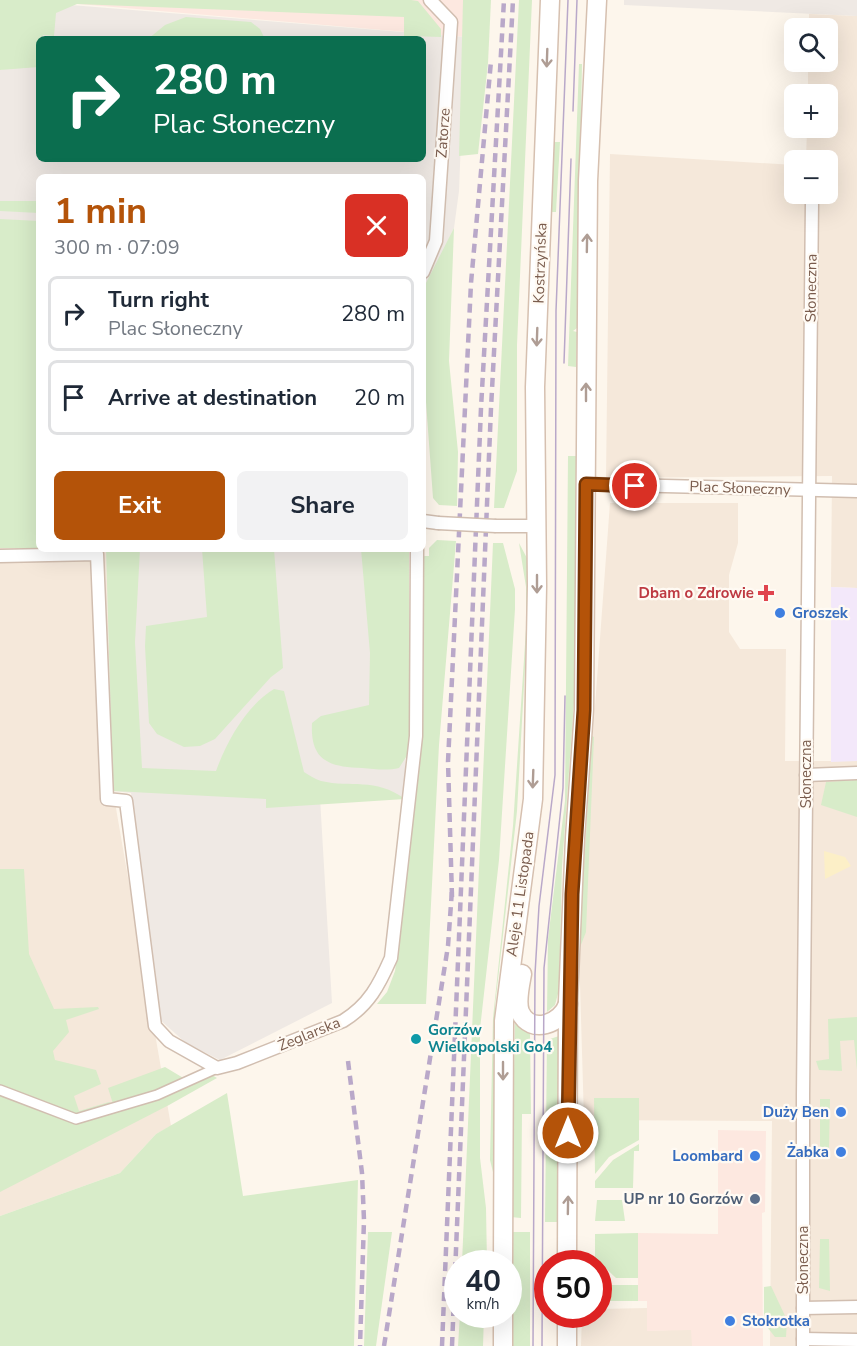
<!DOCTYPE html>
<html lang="en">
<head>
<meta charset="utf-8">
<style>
	body { margin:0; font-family:"Nunito Sans",sans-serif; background:#f2f2f3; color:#1f2937; height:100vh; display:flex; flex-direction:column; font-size:22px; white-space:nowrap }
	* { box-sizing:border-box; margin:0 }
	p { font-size:20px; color:#747a83 }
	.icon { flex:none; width:33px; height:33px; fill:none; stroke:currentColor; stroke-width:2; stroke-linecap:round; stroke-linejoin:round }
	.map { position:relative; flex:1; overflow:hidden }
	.details { position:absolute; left:36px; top:174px; width:390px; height:378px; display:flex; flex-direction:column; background:#fff; border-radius:9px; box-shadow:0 6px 24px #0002 }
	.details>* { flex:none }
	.top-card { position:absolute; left:36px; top:36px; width:390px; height:126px; border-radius:9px; box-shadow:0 6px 24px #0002; background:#0b6e4f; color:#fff; overflow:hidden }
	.tools { position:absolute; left:784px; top:18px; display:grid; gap:12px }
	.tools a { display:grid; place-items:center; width:54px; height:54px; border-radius:9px; background:#fff; box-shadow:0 6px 24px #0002; font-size:30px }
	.speed { position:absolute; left:444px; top:1250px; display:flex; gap:12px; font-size:30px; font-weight:700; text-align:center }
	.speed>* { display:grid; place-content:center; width:78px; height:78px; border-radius:50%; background:#fff; box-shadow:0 6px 24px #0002; line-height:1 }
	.speed small { font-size:15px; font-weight:400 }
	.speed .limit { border:9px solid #d22; background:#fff; color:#111 }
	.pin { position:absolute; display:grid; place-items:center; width:51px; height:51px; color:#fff; margin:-26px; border:3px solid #fff; border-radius:50%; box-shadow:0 2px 6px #0007 }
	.me { position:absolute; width:66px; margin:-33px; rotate:0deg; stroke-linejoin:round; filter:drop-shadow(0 0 4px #0008) }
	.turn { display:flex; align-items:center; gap:21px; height:126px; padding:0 18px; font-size:27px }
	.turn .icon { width:78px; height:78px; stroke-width:2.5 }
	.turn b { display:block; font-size:42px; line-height:51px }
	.round { display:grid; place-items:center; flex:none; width:63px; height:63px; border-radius:9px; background:#f2f2f3 }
	.summary { display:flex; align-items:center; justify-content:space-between; height:102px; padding:0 18px }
	h1 { font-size:36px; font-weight:700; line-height:45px; color:#b45309 }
	.primary-button { display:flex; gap:12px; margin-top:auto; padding:12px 18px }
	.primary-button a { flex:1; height:69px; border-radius:9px; background:#b45309; color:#fff; font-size:24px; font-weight:700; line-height:69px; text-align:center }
	.primary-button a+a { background:#f2f2f3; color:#1f2937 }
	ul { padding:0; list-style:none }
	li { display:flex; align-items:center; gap:18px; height:75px; margin:0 12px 9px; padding:0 6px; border:3px solid #e0e1e3; border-radius:9px }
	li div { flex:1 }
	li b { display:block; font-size:22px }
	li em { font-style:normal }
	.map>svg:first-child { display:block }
</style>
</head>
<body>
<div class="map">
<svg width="857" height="1346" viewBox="0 0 857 1346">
	<rect width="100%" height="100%" fill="#fdf6ec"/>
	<g fill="#f5e8da">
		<path d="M 809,14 L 857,16 L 857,588 L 831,587 L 832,476 L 606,478 L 610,154 L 795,165 L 795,194 L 828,194 L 828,160 L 806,160 L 807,128 L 828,128 L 828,94 L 808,94 L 808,62 L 828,62 L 828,28 L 809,28 Z"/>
		<path d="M 610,503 L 738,503 L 738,543 L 729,575 L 729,632 L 740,649 L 786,649 L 785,761 L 857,761 L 857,1346 L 770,1346 L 772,1121 L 584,1120 L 579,950 L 582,882 Z"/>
		<path d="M 0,548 L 106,549 L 113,791 L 171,1126 L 156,1134 L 120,1173 L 0,1216 Z"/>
		<path d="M 647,1308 L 648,1331 L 692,1329 L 692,1346 L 581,1346 L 582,1314 L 598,1314 L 599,1309 Z"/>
	</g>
	<g fill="#fde8e0">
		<path d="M 32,0 L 486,0 L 465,37 Z"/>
		<path d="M 718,1130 L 766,1131 L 765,1212 L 762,1213 L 763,1346 L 692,1346 L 691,1330 L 647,1331 L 647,1301 L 638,1301 L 638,1233 L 718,1234 Z"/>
	</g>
	<g fill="#efe9e4" fill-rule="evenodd">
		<path d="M 9,0 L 465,37 L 459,191 L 454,228 L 423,294 L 423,177 L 39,177 L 39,548 L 0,548 L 0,70 L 8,68 ZM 39,39 L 423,39 L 423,159 L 39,159 Z"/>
		<path d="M 624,0 L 857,0 L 857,16 L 624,5 Z"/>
		<path d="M 106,549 L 407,549 L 405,799 L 320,798 L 332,1003 L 220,1060 L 186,1043 L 158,1018 L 131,793 L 113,791 Z"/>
	</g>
	<path fill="#f3e8fa" d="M 831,587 L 857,588 L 857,761 L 831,762 Z"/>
	<g fill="#d8ecc9">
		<path d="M 0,0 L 411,0 L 418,1 L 441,29 L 441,37 L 409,36 L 404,39 L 404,17 L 77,4 L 56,13 L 54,36 L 43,35 L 42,39 L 39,39 L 39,67 L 0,70 Z"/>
		<path d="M 463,0 L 491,0 L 488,63 L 478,154 L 459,156 Z"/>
		<path d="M 519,0 L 532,0 L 517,345 L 517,471 L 504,508 L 494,508 Z"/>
		<path d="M 186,17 L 251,22 L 260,29 L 265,39 L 148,39 L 165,25 Z"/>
		<path d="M 579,64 L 582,64 L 577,328 L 573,331 L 577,332 L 576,367 L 568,366 Z"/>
		<path d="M 554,142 L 560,142 L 556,212 L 551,212 Z"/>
		<path d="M 0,201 L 39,201 L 39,213 L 0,211 Z"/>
		<path d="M 0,219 L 39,221 L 39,548 L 0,548 Z"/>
		<path d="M 454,228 L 449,361 L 458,452 L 457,506 L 439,505 L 433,498 L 426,402 L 426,283 Z"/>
		<path d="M 568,456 L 576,456 L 575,689 L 562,867 L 559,990 L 555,1005 L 547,1012 L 548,939 L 565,801 Z"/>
		<path d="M 437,540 L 456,541 L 439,745 L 426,1004 L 377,1004 L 387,992 L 395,971 L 423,732 L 424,556 L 429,556 L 429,548 Z"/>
		<path d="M 493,543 L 503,543 L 515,589 L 515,609 L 499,860 L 480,1029 L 480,1158 L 486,1208 L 487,1263 L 462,1263 Z"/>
		<path d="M 519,543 L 528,560 L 528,614 L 517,811 L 495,1006 L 494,1176 L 490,1160 L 493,1018 L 513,826 L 526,629 L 526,587 Z"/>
		<path d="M 106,549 L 140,549 L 135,642 L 142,768 L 216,771 C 227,741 246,706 274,689 L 284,691 L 304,772 C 309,775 315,779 321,781 C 351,788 375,777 405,799 L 266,808 L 266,799 L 113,791 Z"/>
		<path d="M 202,549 L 274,549 L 283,668 L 271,677 L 215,739 L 200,746 L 184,747 L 157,734 L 149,723 L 145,646 L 146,626 L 207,617 Z"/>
		<path d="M 361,549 L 409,549 L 409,738 L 408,754 L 399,768 C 387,771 374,769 362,768 C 328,767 310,760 312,723 L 321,716 L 369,705 L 370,653 Z"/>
		<path d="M 592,736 L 594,737 L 586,932 L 579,950 Z"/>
		<path d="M 857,780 L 857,817 L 821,805 L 826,782 Z"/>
		<path d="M 0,869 L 24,869 L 29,954 L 54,1009 L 98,1007 L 99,1009 L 66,1020 L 69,1032 L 53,1051 L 55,1060 L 96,1070 L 101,1084 L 74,1096 L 79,1111 L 109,1102 L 113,1104 L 108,1088 L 165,1067 L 185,1079 L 204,1070 L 217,1078 L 169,1105 L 0,1192 Z"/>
		<path d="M 857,1017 L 857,1070 L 854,1040 L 840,1041 L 842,1071 L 819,1070 L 816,1061 L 829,1059 L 828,1019 Z"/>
		<path d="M 515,1023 L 530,1032 L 531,1114 L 522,1114 L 521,1218 L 511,1217 Z"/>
		<path d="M 559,1036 L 559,1222 L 545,1222 L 547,1040 Z"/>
		<path d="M 227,1093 L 243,1196 L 358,1180 L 354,1346 L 0,1346 L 0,1216 L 120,1173 L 156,1134 Z"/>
		<path d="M 594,1098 L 639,1098 L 639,1140 L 609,1157 L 595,1174 Z"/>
		<path d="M 820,1099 L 830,1099 L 829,1149 L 820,1149 Z"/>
		<path d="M 639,1144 L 639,1151 L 634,1151 L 633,1188 L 595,1188 L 595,1181 L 613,1160 Z"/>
		<path d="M 597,1200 L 622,1200 L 625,1221 L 595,1221 Z"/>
		<path d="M 368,1232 L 392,1232 L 376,1346 L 364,1346 Z"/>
		<path d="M 511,1232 L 530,1232 L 530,1346 L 512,1346 Z"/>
		<path d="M 638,1233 L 638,1278 L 616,1278 L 595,1258 L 595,1234 Z"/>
		<path d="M 820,1239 L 829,1239 L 830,1291 L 819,1288 Z"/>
		<rect x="599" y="1285" width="39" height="16"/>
		<path d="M 771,1286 L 787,1320 L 786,1337 L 775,1337 L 764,1323 L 764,1287 Z"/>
		<path d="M 460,1314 L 484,1314 L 483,1346 L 458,1346 Z"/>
	</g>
	<path fill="#fcefc7" d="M 824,851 L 845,857 L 851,866 L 825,879 Z"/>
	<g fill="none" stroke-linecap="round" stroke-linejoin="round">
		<g stroke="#d1beb0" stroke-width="12">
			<path id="pedestrian" d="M 0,1090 L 76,1119 L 157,1095 L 217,1068"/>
		</g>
		<g stroke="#d1beb0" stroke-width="15">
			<g id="minor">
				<path d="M 423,272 L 436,241 L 451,22 L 430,0"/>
				<path d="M 586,484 L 857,491"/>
				<path d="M 423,521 L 438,523"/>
				<path d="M 496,526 L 537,526"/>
				<path d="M 0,556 L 97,554 L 107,799 L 126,801 L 155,1026 L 169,1041 L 217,1068 L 237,1063 L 343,1021 C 369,1005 379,985 391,958 L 416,736 L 417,549"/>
				<path d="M 806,775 L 857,773"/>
				<path d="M 803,1308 L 857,1307"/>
				<path d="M 803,1339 L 857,1340"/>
				<path d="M 803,1346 L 803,1095 L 812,201"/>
			</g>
		</g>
		<g stroke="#d6c0b0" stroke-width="21">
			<g id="secondary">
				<path d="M 522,974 C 520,985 516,1002 520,1012 C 531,1036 562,1023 568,1004"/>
				<path d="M 503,1263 L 504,1021 L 533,799 L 537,586 L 535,387 L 550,0"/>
				<path d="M 567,1263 L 568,1001 L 575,838 L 584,710 L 588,181 L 597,0"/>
				<path d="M 503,1346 L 503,1314"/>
				<path d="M 567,1346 L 567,1314"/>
			</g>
		</g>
		<use href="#pedestrian" stroke="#fff" stroke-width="9"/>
		<use href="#minor" stroke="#fff" stroke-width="12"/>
		<use href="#secondary" stroke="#fff" stroke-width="18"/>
		<g stroke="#b9a8c9" stroke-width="1.5">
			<path d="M 573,111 L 577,0"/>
			<path d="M 564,363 L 571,159"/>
			<path d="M 533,1346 L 535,974 L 539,906 L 555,775 L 556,311 L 568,0"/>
			<path d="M 542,1346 L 544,968 L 563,788 L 565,696"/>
		</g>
		<g stroke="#b9a8c9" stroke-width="4.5" stroke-dasharray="9 6" stroke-linecap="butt">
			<path d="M 452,897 L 448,762 L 471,283 L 491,61"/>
			<path d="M 348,1061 L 362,1173 L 364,1220 L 360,1346"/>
			<path d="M 384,1346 L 448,946 L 452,890"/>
			<path d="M 442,1346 L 481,408 L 504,0"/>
			<path d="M 452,1346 L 491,408 L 513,0"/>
		</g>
		<g stroke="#d1beb0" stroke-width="15" stroke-linecap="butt">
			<path id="minor-bridge" d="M 438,523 L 496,526"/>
		</g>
		<use href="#minor-bridge" stroke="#fff" stroke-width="12"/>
	</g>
	<defs><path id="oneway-shaft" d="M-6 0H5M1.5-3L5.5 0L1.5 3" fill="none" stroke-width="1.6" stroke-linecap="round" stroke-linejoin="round" transform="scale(1.5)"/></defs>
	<g stroke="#af9d94">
		<use href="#oneway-shaft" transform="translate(547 58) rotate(92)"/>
		<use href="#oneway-shaft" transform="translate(587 243) rotate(-89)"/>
		<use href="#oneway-shaft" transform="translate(537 337) rotate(92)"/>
		<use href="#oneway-shaft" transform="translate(586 392) rotate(-90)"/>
		<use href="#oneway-shaft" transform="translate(537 584) rotate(90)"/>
		<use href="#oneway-shaft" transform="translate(533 779) rotate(92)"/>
		<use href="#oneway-shaft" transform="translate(503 1071) rotate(90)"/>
		<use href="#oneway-shaft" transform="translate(568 1205) rotate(-89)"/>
	</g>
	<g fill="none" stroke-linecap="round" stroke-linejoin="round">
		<g stroke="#753606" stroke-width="15">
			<path id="route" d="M 568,1133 L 572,894 L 584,710 L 586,484 L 635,486"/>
		</g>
		<use href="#route" stroke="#b45309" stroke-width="10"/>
	</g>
	<path fill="#e0444e" stroke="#fffaf3" stroke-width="2" d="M763 584h6v6h6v6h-6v6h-6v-6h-6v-6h6z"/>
	<g fill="#3f7fe0" stroke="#fffaf3" stroke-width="2">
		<circle cx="780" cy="613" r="6"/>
		<circle cx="841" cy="1112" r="6"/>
		<circle cx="841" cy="1152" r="6"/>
		<circle cx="755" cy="1156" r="6"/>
		<circle cx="730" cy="1321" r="6"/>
	</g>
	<circle fill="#0f9aa8" stroke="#fffaf3" stroke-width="2" cx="416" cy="1039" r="6"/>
	<circle fill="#5c6f8a" stroke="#fffaf3" stroke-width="2" cx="755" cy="1199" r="6"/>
	<g text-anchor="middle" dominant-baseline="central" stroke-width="4.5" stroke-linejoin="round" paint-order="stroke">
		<g font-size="15" fill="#7a5c4d" stroke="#fffaf3">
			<text transform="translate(443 133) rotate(-86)">Zatorze</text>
			<text transform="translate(540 263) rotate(-88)">Kostrzyńska</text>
			<text transform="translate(811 288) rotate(-89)">Słoneczna</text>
			<text transform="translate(740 488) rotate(2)">Plac Słoneczny</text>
			<text transform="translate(806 774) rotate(-90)">Słoneczna</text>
			<text transform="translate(520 894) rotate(-82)">Aleje 11 Listopada</text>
			<text transform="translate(309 1034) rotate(-22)">Żeglarska</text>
			<text transform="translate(803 1260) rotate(-90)">Słoneczna</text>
		</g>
		<g font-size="15" font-weight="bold" fill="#be3a42" stroke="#fffaf3" text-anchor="end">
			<text x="754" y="593">Dbam o Zdrowie</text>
		</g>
		<g font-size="15" font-weight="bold" fill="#366cbe" stroke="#fffaf3" text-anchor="end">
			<text x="792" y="613" text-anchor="start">Groszek</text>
			<text x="829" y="1112">Duży Ben</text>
			<text x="829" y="1152">Żabka</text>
			<text x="743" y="1156">Loombard</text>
			<text x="742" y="1321" text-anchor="start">Stokrotka</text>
		</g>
		<g font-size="15" font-weight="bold" fill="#0d838f" stroke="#fffaf3" text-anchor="start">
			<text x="428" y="1030">Gorzów<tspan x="428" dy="17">Wielkopolski Go4</tspan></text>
		</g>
		<g font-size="15" font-weight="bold" fill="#4e5e75" stroke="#fffaf3" text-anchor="end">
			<text x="743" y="1199">UP nr 10 Gorzów</text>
		</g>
	</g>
</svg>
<div class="tools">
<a><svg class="icon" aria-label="search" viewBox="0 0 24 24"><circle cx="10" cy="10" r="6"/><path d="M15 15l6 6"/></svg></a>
<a>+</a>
<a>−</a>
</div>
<div class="speed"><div>40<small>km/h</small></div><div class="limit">50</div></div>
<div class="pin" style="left:635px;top:486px;background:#d93025"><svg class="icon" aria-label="arrive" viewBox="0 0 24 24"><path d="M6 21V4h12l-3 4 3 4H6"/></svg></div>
<svg class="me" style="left:568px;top:1133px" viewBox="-20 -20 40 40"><circle r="17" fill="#b45309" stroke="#fff" stroke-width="3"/><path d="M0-11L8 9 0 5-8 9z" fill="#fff"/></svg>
<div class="top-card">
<div class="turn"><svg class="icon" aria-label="right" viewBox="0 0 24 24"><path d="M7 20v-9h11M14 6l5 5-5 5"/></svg><div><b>280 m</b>Plac Słoneczny</div></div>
</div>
<section class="details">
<div class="summary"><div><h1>1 min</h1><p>300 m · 07:09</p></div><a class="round" style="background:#d93025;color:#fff"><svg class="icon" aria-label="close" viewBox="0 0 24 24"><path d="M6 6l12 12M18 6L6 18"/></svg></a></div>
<ul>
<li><svg class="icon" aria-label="right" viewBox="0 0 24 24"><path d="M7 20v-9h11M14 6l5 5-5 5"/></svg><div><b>Turn right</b><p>Plac Słoneczny</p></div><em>280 m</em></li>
<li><svg class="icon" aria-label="arrive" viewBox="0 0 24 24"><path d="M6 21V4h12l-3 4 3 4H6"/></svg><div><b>Arrive at destination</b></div><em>20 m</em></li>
</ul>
<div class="primary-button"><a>Exit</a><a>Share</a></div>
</section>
</div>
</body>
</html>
